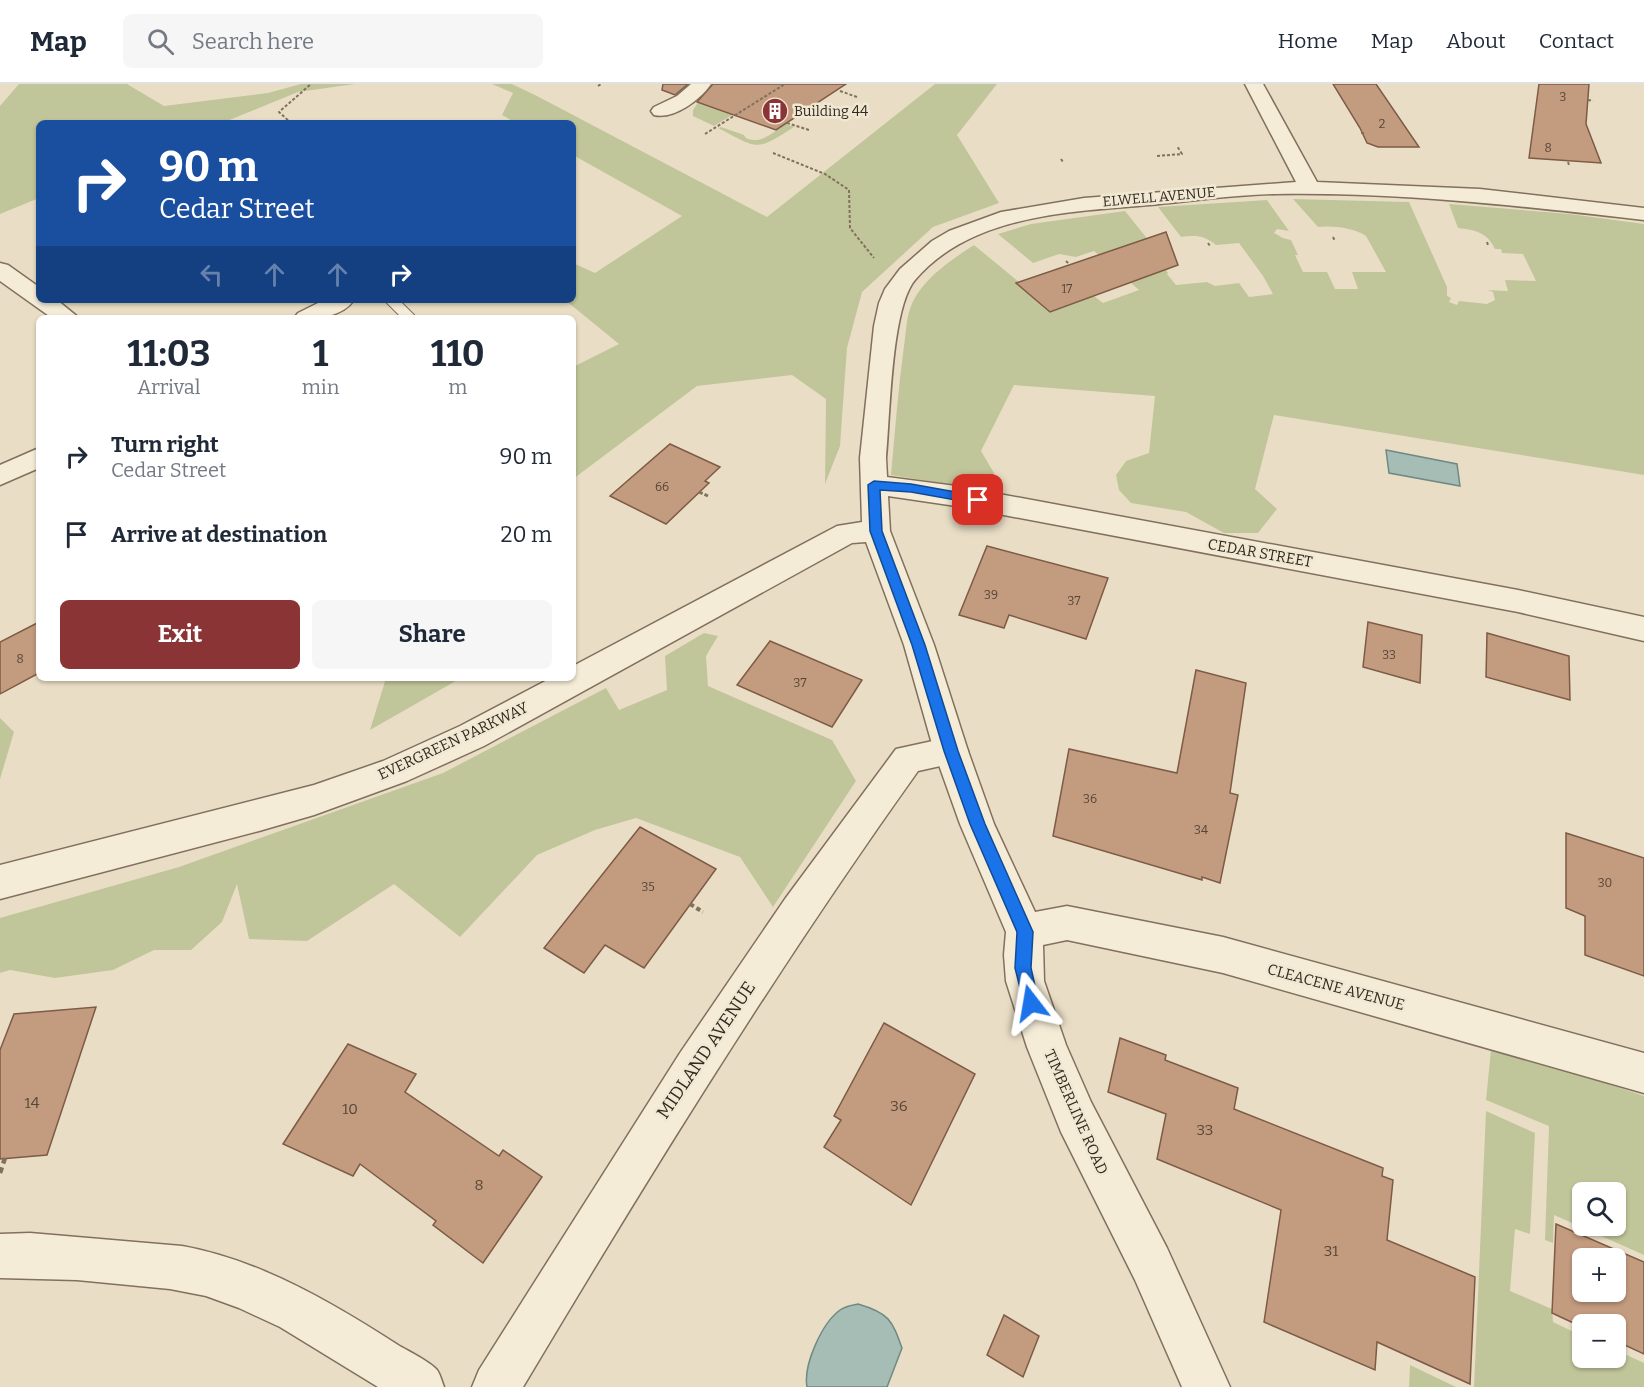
<!DOCTYPE html>
<html lang="en">
<head>
<meta charset="utf-8">
<style>
	body { margin:0; font-family:Bitter,serif; background:#f6f6f7; color:#1f2937; height:100vh; display:flex; flex-direction:column; font-size:22px; white-space:nowrap }
	* { box-sizing:border-box; margin:0 }
	p { font-size:20px; color:#747a83 }
	.icon { flex:none; width:33px; height:33px; fill:none; stroke:currentColor; stroke-width:2; stroke-linecap:round; stroke-linejoin:round }
	.map { position:relative; flex:1; overflow:hidden }
	.side { position:absolute; left:36px; top:231px; width:540px; height:366px; display:flex; flex-direction:column; background:#fff; border-radius:9px; box-shadow:0 2px 4px #0004 }
	.side>* { flex:none }
	.hud { position:absolute; left:36px; top:36px; width:540px; height:183px; border-radius:9px; box-shadow:0 2px 4px #0004; background:#1a4fa0; color:#fff; overflow:hidden }
	.controls { position:absolute; left:1572px; top:1098px; display:grid; gap:12px }
	.controls a { display:grid; place-items:center; width:54px; height:54px; border-radius:9px; background:#fff; box-shadow:0 2px 4px #0004; font-size:30px }
	.pin { position:absolute; display:grid; place-items:center; width:51px; height:51px; color:#fff; margin:-26px; border-radius:12px; box-shadow:0 3px 9px #0006 }
	.me { position:absolute; width:66px; margin:-33px; rotate:346deg; stroke-linejoin:round; filter:drop-shadow(0 0 4px #0008) }
	.turn { display:flex; align-items:center; gap:21px; height:126px; padding:0 24px; font-size:27px }
	.turn .icon { width:78px; height:78px; stroke-width:2.5 }
	.turn b { display:block; font-size:42px; line-height:51px }
	.lanes { display:flex; align-items:center; height:57px; padding:0 24px; background:#0003; justify-content:center; gap:30px; direction:ltr }
	.lanes .off { opacity:.35 }
	.eta { display:flex; justify-content:space-evenly; align-items:center; height:102px; text-align:center }
	.eta b { font-size:36px; font-weight:700; line-height:42px }
	.cta { display:flex; gap:12px; margin-top:auto; padding:12px 24px }
	.cta a { flex:1; height:69px; border-radius:9px; background:#8a3435; color:#fff; font-size:24px; font-weight:700; line-height:69px; text-align:center }
	.cta a+a { background:#f6f6f7; color:#1f2937 }
	ul { padding:0; list-style:none }
	li { display:flex; align-items:center; gap:18px; height:78px; padding:0 24px }
	li div { flex:1 }
	li b { display:block; font-size:22px }
	li em { font-style:normal }
	header { display:flex; align-items:center; gap:36px; box-sizing:border-box; height:84px; padding:0 30px; background:#fff; border-bottom:2px solid #e0e1e3 }
	header strong { font-size:28px }
	nav { display:flex; gap:33px; margin-inline-start:auto; font-size:21px }
	.search { width:420px; height:54px; background:#f6f6f7; display:flex; align-items:center; gap:15px; box-sizing:border-box; padding:0 21px; border-radius:9px; color:#747a83; font-size:22px }
	.map>svg:first-child { display:block }
</style>
</head>
<body>
<header>
<strong>Map</strong>
<div class="search"><svg class="icon" aria-label="search" viewBox="0 0 24 24"><circle cx="10" cy="10" r="6"/><path d="M15 15l6 6"/></svg>Search here</div>
<nav><a>Home</a><a>Map</a><a>About</a><a>Contact</a></nav>
</header>
<div class="map">
<svg width="1644" height="1303" viewBox="0 0 1644 1303">
	<rect width="100%" height="100%" fill="#e9dec5"/>
	<g fill="#c1c69a" fill-rule="evenodd">
		<path d="M 19,0 L 127,0 L 164,22 L 268,9 L 301,0 L 355,0 L 298,8 L 222,39 L 39,39 L 39,114 L 0,130 L 0,22 Z"/>
		<path d="M 492,0 L 512,0 L 535,11 L 767,133 L 935,0 L 997,0 L 957,51 L 999,119 L 933,143 L 862,208 L 847,264 L 840,362 L 825,400 L 826,315 L 792,291 L 697,302 L 573,395 L 573,283 L 619,260 L 565,216 L 573,216 L 573,179 L 595,189 L 682,132 L 573,71 L 573,39 L 516,39 L 502,31 L 513,9 Z"/>
		<path d="M 778,3 L 714,42 L 693,32 L 693,26 L 701,14 Z"/>
		<path d="M 786,40 L 794,43 C 755,68 759,65 718,44 L 721,43 L 744,51 L 746,54 C 762,61 772,48 786,40 Z"/>
		<path d="M 1293,115 L 1409,118 L 1447,203 L 1447,212 L 1451,214 L 1449,218 L 1457,221 L 1459,217 L 1487,220 L 1495,216 L 1493,208 L 1488,206 L 1508,207 L 1505,196 L 1536,197 L 1523,170 L 1502,169 L 1501,165 L 1495,165 C 1487,148 1475,146 1458,144 L 1449,120 L 1570,130 L 1644,140 L 1644,391 L 1274,331 L 1255,405 L 1277,425 L 1258,449 L 1224,449 L 1186,428 L 1131,419 L 1119,406 L 1116,391 L 1126,377 L 1149,369 L 1155,312 L 1014,301 L 981,367 L 994,389 L 985,406 L 891,391 C 895,348 898,305 904,262 C 906,250 906,236 910,225 C 919,197 951,176 974,161 L 1019,198 L 1017,199 L 1094,212 L 1103,219 L 1139,206 L 1094,167 L 1076,173 L 1059,170 L 1033,179 L 998,150 L 1031,140 L 1125,127 L 1154,163 L 1153,164 L 1168,189 L 1167,190 L 1176,201 L 1207,198 L 1215,202 L 1239,199 L 1249,213 L 1273,210 L 1263,192 L 1239,159 L 1216,161 C 1204,151 1196,151 1181,153 L 1158,123 L 1267,116 L 1289,147 L 1277,145 L 1274,149 L 1283,154 L 1291,156 L 1298,171 L 1295,171 L 1303,188 L 1327,188 L 1335,205 L 1358,205 L 1352,188 L 1386,188 L 1366,152 C 1356,144 1331,141 1318,143 Z"/>
		<path d="M 704,549 L 718,552 L 706,572 L 708,602 L 832,656 L 856,697 L 773,823 L 740,773 L 636,734 L 595,746 L 537,771 L 460,853 L 394,800 L 307,857 L 249,855 L 237,800 L 222,838 L 191,866 L 154,866 L 113,886 L 55,894 L 10,886 L 0,889 L 0,834 L 179,783 L 443,689 L 606,604 L 619,626 L 667,606 L 665,572 Z"/>
		<path d="M 386,594 L 461,594 L 370,646 Z"/>
		<path d="M 0,634 L 14,648 L 0,695 Z"/>
		<path d="M 1491,966 L 1560,984 L 1644,1012 L 1644,1171 L 1554,1131 L 1553,1159 L 1545,1156 L 1549,1042 L 1486,1016 ZM 1582,1108 L 1616,1108 L 1616,1142 L 1582,1142 Z"/>
		<path d="M 1486,1027 L 1535,1049 L 1530,1150 L 1515,1145 L 1510,1207 L 1552,1225 L 1553,1238 L 1582,1252 L 1582,1274 L 1616,1274 L 1616,1266 L 1644,1279 L 1644,1303 L 1474,1303 Z"/>
		<path d="M 1410,1281 L 1456,1303 L 1409,1303 Z"/>
	</g>
	<g fill="#a6bdb6" stroke="#6e8a83" stroke-width="1.5">
		<path d="M 1386,366 L 1457,380 L 1460,402 L 1389,389 Z"/>
		<path d="M 858,1220 C 889,1229 892,1236 902,1264 L 887,1303 L 807,1303 C 803,1281 822,1239 840,1226 C 845,1222 852,1221 858,1220 Z"/>
	</g>
	<g fill="#c39b7f" stroke="#7e5b46" stroke-width="1.5" fill-rule="evenodd">
		<path d="M 663,0 L 688,0 L 675,11 L 662,6 Z"/>
		<path d="M 713,0 L 846,0 L 776,46 L 697,18 Z"/>
		<path d="M 1333,0 L 1376,0 L 1419,63 L 1378,63 L 1367,59 L 1360,44 Z"/>
		<path d="M 1539,0 L 1589,0 L 1586,40 L 1601,79 L 1529,74 Z"/>
		<path d="M 1166,148 L 1178,181 L 1050,228 L 1016,199 Z"/>
		<path d="M 670,360 L 720,383 L 705,397 L 709,399 L 666,440 L 610,412 Z"/>
		<path d="M 987,462 L 1108,494 L 1086,555 L 1009,531 L 1004,544 L 959,531 Z"/>
		<path d="M 39,538 L 39,589 L 0,610 L 0,558 Z"/>
		<path d="M 1368,538 L 1422,551 L 1420,599 L 1363,583 Z"/>
		<path d="M 1487,549 L 1569,572 L 1570,616 L 1486,593 Z"/>
		<path d="M 770,557 L 862,596 L 832,643 L 737,601 Z"/>
		<path d="M 1196,586 L 1246,599 L 1230,709 L 1238,711 L 1220,799 L 1202,793 L 1202,796 L 1053,752 L 1069,665 L 1177,689 Z"/>
		<path d="M 640,743 L 716,785 L 644,884 L 605,861 L 584,889 L 544,864 Z"/>
		<path d="M 1566,749 L 1644,774 L 1644,892 L 1585,871 L 1585,832 L 1566,824 Z"/>
		<path d="M 96,923 L 47,1071 L 0,1075 L 0,966 L 14,930 Z"/>
		<path d="M 884,939 L 975,990 L 911,1121 L 824,1063 L 841,1036 L 834,1032 Z"/>
		<path d="M 1120,954 L 1166,971 L 1165,976 L 1238,1004 L 1234,1025 L 1383,1084 L 1382,1092 L 1393,1096 L 1387,1156 L 1475,1193 L 1470,1300 L 1377,1258 L 1375,1286 L 1264,1238 L 1281,1126 L 1157,1075 L 1166,1030 L 1108,1008 Z"/>
		<path d="M 348,960 L 416,990 L 405,1008 L 499,1072 L 503,1066 L 542,1093 L 483,1179 L 433,1141 L 436,1137 L 360,1080 L 353,1092 L 283,1060 Z"/>
		<path d="M 1556,1140 L 1644,1178 L 1644,1270 L 1616,1257 L 1616,1240 L 1582,1240 L 1582,1243 L 1552,1229 ZM 1582,1174 L 1616,1174 L 1616,1208 L 1582,1208 Z"/>
		<path d="M 1004,1231 L 1039,1252 L 1023,1293 L 987,1271 Z"/>
	</g>
	<g fill="none" stroke-linecap="round" stroke-linejoin="round">
		<g stroke="#82705d" stroke-width="2">
			<path id="service" d="M 384,216 L 399,216 L 417,234 L 402,234 Z"/>
		</g>
		<g stroke="#82705d" stroke-width="3">
			<g id="minor">
				<path d="M 691,0 L 711,0 C 701,15 674,36 654,31 L 651,27 L 654,23 L 677,12 Z"/>
				<path d="M 1245,0 L 1263,0 L 1317,98 L 1480,105 L 1644,124 L 1644,136 C 1521,122 1399,108 1276,110 C 1234,111 1191,117 1150,121 C 1070,128 971,130 915,196 C 891,224 890,334 886,374 L 887,393 L 956,402 L 1518,506 L 1644,533 L 1644,557 L 1518,528 L 956,422 L 888,412 L 890,447 L 934,561 L 968,667 L 994,740 L 1035,828 L 1067,822 L 1223,853 L 1644,969 L 1644,1009 L 1223,889 L 1067,856 L 1043,861 L 1044,897 L 1066,961 L 1091,1018 L 1167,1164 L 1230,1303 L 1182,1303 L 1135,1196 L 1061,1048 L 1027,963 L 1006,897 L 1004,871 L 1006,848 L 960,740 L 934,667 L 904,561 L 866,458 L 852,459 L 484,662 L 407,697 L 314,731 L 259,747 L 0,815 L 0,781 L 314,701 L 383,677 L 460,642 L 551,594 L 573,594 L 573,582 L 837,442 L 862,438 L 860,374 L 874,242 L 879,219 L 885,205 L 900,185 L 932,157 L 949,147 L 1001,128 L 1084,114 L 1296,98 Z"/>
				<path d="M 0,179 L 8,181 L 39,203 L 39,216 L 57,216 L 79,234 L 52,234 L 0,197 Z"/>
				<path d="M 324,216 L 354,216 C 341,235 314,234 294,234 L 298,229 Z"/>
				<path d="M 39,364 L 39,384 L 0,401 L 0,381 Z"/>
			</g>
		</g>
		<g stroke="#82705d" stroke-width="3">
			<g id="tertiary">
				<path d="M 951,653 L 963,657 L 968,667 L 963,677 L 918,687 C 776,886 648,1093 523,1303 L 472,1303 L 479,1286 L 529,1207 L 680,969 L 785,815 L 896,665 Z"/>
				<path d="M 30,1149 L 182,1162 C 260,1176 333,1219 398,1261 C 408,1267 429,1277 437,1286 C 440,1290 442,1298 444,1303 L 378,1303 L 280,1243 L 239,1224 L 206,1212 L 170,1205 L 77,1196 L 0,1194 L 0,1150 Z"/>
			</g>
		</g>
		<g stroke="#82705d" stroke-width="2" stroke-dasharray="3 2" stroke-linecap="butt">
			<path d="M 598,2 L 601,0"/>
			<path d="M 840,7 L 857,13"/>
			<path d="M 1588,16 L 1593,17"/>
			<path d="M 288,39 L 290,38 L 279,28 L 311,0"/>
			<path d="M 787,39 L 809,46"/>
			<path d="M 1361,49 L 1364,49"/>
			<path d="M 705,50 L 785,0"/>
			<path d="M 773,69 L 825,90 L 849,106 L 850,144 L 874,174"/>
			<path d="M 1157,72 L 1182,70 L 1177,62"/>
			<path d="M 1061,75 L 1063,78"/>
			<path d="M 1568,78 L 1569,81"/>
			<path d="M 1333,153 L 1335,157"/>
			<path d="M 1487,158 L 1488,161"/>
			<path d="M 1208,159 L 1210,162"/>
			<path d="M 1066,177 L 1070,181"/>
		</g>
		<path stroke="#82705d" stroke-width="3" stroke-dasharray="4 2" stroke-linecap="butt" d="M 699,408 L 708,412"/>
		<path stroke="#82705d" stroke-width="4" stroke-dasharray="4.5 3" stroke-linecap="butt" d="M 690,820 L 703,828"/>
		<path stroke="#82705d" stroke-width="4.5" stroke-dasharray="6 4" stroke-linecap="butt" d="M 0,1089 L 5,1074"/>
		<use href="#service" fill="#f5ecd7" fill-rule="evenodd"/>
		<use href="#minor" fill="#f5ecd7" fill-rule="evenodd"/>
		<use href="#tertiary" fill="#f5ecd7" fill-rule="evenodd"/>
	</g>
	<path fill="#1a73e8" stroke="#114b97" stroke-width="1.5" d="M 874,397 L 911,400 L 978,412 L 984,416 L 978,420 L 911,408 L 880,406 L 882,447 L 925,561 L 958,667 L 985,740 L 1033,848 L 1031,884 L 1039,919 L 1037,924 L 1031,927 L 1025,924 L 1015,884 L 1017,848 L 970,740 L 944,667 L 912,561 L 870,447 L 868,401 Z"/>
	<defs>
		<g id="building-disc" transform="scale(1.35)"><circle r="9.5" fill="#8a3435" stroke="#f1e8d3"/><path d="M-4-6H4V6H1V3H-1V6H-4ZM-2.5-4.3h1.7v1.8h-1.7ZM.8-4.3h1.7v1.8H.8ZM-2.5-1h1.7V.8h-1.7ZM.8-1h1.7V.8H.8Z" fill="#fff"/></g>
	</defs>
	<g fill-rule="evenodd">
		<use href="#building-disc" x="775" y="27"/>
	</g>
	<g text-anchor="middle" dominant-baseline="central" stroke-width="5" stroke-linejoin="round" paint-order="stroke">
		<g font-size="12" fill="#574637">
			<text x="1563" y="13">3</text>
			<text x="1382" y="40">2</text>
			<text x="1548" y="64">8</text>
			<text x="1067" y="205">17</text>
			<text x="662" y="403">66</text>
			<text x="991" y="511">39</text>
			<text x="1074" y="517">37</text>
			<text x="1389" y="571">33</text>
			<text x="20" y="575">8</text>
			<text x="800" y="599">37</text>
			<text x="1090" y="715">36</text>
			<text x="1201" y="746">34</text>
			<text x="1605" y="799">30</text>
			<text x="648" y="803">35</text>
		</g>
		<g font-size="14" fill="#33291f" stroke="#f1e8d3" text-anchor="start">
			<text x="794" y="27">Building 44</text>
		</g>
		<g font-size="14" fill="#33291f" stroke="#f1e8d3">
			<text transform="translate(1159 113) rotate(-5)">ELWELL AVENUE</text>
		</g>
		<g font-size="15" fill="#33291f" stroke="#f1e8d3">
			<text transform="translate(1260 469) rotate(10)">CEDAR STREET</text>
			<text transform="translate(453 657) rotate(-25)">EVERGREEN PARKWAY</text>
			<text transform="translate(1336 903) rotate(15)">CLEACENE AVENUE</text>
			<text transform="translate(1076 1028) rotate(66)">TIMBERLINE ROAD</text>
		</g>
		<g font-size="15" fill="#574637">
			<text x="32" y="1019">14</text>
			<text x="899" y="1022">36</text>
			<text x="350" y="1025">10</text>
			<text x="1205" y="1046">33</text>
			<text x="479" y="1101">8</text>
			<text x="1331" y="1167">31</text>
		</g>
		<g font-size="18" fill="#33291f" stroke="#f1e8d3">
			<text transform="translate(706 966) rotate(-56)">MIDLAND AVENUE</text>
		</g>
	</g>
</svg>
<div class="controls">
<a><svg class="icon" aria-label="search" viewBox="0 0 24 24"><circle cx="10" cy="10" r="6"/><path d="M15 15l6 6"/></svg></a>
<a>+</a>
<a>−</a>
</div>
<div class="pin" style="left:978px;top:416px;background:#d93025"><svg class="icon" aria-label="arrive" viewBox="0 0 24 24"><path d="M6 21V4h12l-3 4 3 4H6"/></svg></div>
<svg class="me" style="left:1031px;top:919px" viewBox="-20 -20 40 40"><path d="M0-17L14 15 0 8-14 15z" fill="#1a73e8" stroke="#fff" stroke-width="4"/></svg>
<div class="hud">
<div class="turn"><svg class="icon" aria-label="right" viewBox="0 0 24 24"><path d="M7 20v-9h11M14 6l5 5-5 5"/></svg><div><b>90 m</b>Cedar Street</div></div>
<div class="lanes"><svg class="icon off" aria-label="left" viewBox="0 0 24 24"><path d="M17 20v-9H6M10 6l-5 5 5 5"/></svg><svg class="icon off" aria-label="ahead" viewBox="0 0 24 24"><path d="M12 20V5M6 11l6-6 6 6"/></svg><svg class="icon off" aria-label="ahead" viewBox="0 0 24 24"><path d="M12 20V5M6 11l6-6 6 6"/></svg><svg class="icon" aria-label="right" viewBox="0 0 24 24"><path d="M7 20v-9h11M14 6l5 5-5 5"/></svg></div>
</div>
<section class="side">
<div class="eta">
<div><b>11:03</b><p>Arrival</p></div>
<div><b>1</b><p>min</p></div>
<div><b>110</b><p>m</p></div>
</div>
<ul>
<li><svg class="icon" aria-label="right" viewBox="0 0 24 24"><path d="M7 20v-9h11M14 6l5 5-5 5"/></svg><div><b>Turn right</b><p>Cedar Street</p></div><em>90 m</em></li>
<li><svg class="icon" aria-label="arrive" viewBox="0 0 24 24"><path d="M6 21V4h12l-3 4 3 4H6"/></svg><div><b>Arrive at destination</b></div><em>20 m</em></li>
</ul>
<div class="cta"><a>Exit</a><a>Share</a></div>
</section>
</div>
</body>
</html>
